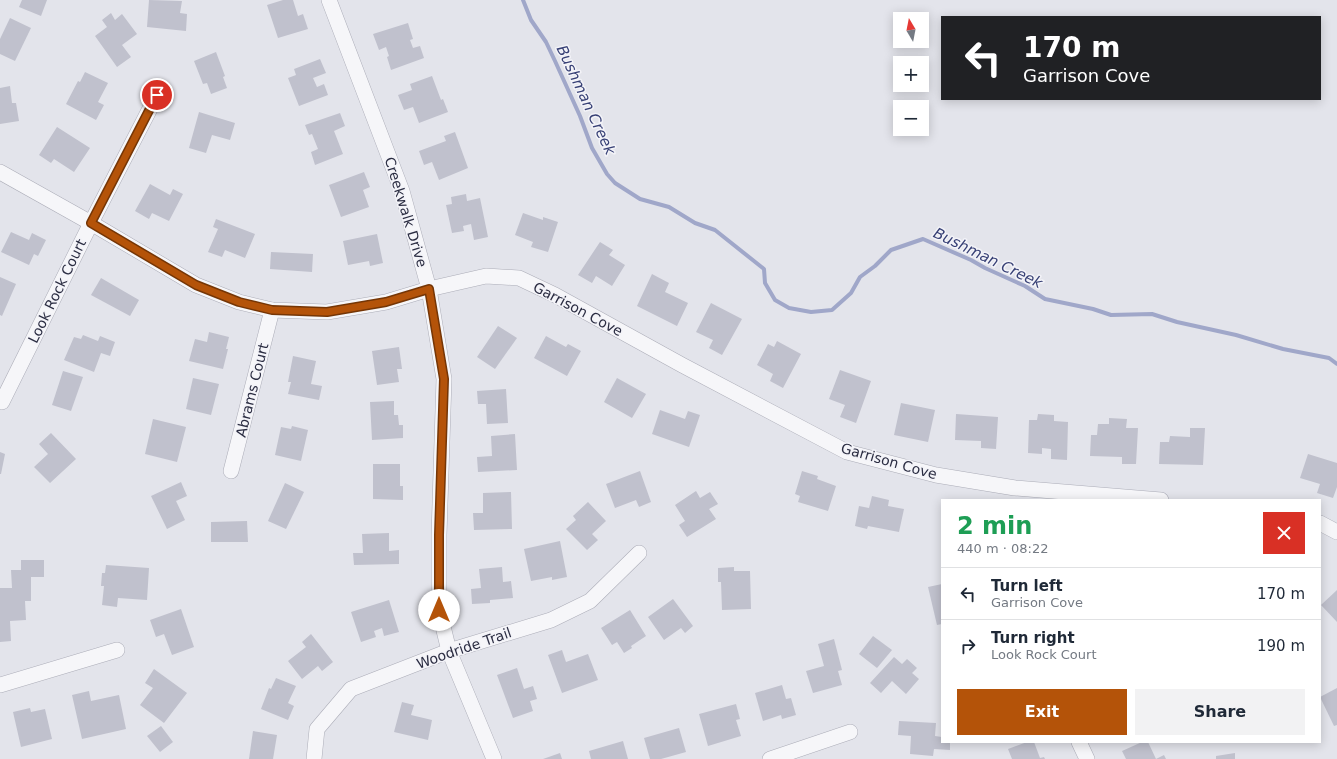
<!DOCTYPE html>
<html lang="en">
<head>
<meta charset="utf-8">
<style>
	body { margin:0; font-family:"DejaVu Sans",sans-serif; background:#f2f2f3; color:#1f2937; height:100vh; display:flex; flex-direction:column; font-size:15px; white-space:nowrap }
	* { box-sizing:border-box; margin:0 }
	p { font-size:13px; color:#747a83 }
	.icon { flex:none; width:22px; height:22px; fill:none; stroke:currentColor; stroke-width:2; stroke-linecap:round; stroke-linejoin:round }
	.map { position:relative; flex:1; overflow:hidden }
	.panel { position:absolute; left:941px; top:499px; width:380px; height:244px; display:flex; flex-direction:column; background:#fff; border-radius:0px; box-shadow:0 2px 10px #0003 }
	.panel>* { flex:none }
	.banner { position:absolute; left:941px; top:16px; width:380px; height:84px; border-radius:0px; box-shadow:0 2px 10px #0003; background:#202124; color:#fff; overflow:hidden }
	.needle { width:26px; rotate:350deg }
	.controls { position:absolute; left:893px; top:12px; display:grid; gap:8px }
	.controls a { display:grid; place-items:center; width:36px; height:36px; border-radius:0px; background:#fff; box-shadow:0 2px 10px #0003; font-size:20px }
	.pin { position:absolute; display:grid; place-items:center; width:34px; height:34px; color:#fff; margin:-17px; border:2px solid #fff; border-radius:50%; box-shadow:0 1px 4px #0007 }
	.me { position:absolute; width:44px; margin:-22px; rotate:0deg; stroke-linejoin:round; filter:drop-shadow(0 0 3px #0008) }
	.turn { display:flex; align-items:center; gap:14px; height:84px; padding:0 16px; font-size:18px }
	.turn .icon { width:52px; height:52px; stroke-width:2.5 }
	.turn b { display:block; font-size:28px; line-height:34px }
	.round { display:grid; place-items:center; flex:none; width:42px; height:42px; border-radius:0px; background:#f2f2f3 }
	.summary { display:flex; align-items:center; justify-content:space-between; height:68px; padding:0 16px }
	h1 { font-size:24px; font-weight:700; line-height:30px; color:#1e9e55 }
	.button { display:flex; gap:8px; margin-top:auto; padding:8px 16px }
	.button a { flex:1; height:46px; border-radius:0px; background:#b45309; color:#fff; font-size:16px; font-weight:700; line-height:46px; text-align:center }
	.button a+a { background:#f2f2f3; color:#1f2937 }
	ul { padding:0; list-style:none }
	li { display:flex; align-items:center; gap:12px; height:52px; padding:0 16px; border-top:1px solid #e0e1e3 }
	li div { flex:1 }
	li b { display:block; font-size:15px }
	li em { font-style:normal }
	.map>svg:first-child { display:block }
</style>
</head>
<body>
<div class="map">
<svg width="1337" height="759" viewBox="0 0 1337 759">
	<rect width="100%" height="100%" fill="#e3e4eb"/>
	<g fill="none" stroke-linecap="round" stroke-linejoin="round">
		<path stroke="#a0a7c9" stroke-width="4" d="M 523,0 L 531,20 L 546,42 L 555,61 L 580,116 L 592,148 L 607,174 L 615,183 L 640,199 L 669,207 L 695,223 L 715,230 L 764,269 L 765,283 L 775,300 L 789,308 L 811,312 L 832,310 L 851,293 L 860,277 L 875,266 L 891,250 L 923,239 L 971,260 L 985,268 L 1025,286 L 1045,299 L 1093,309 L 1111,315 L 1152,314 L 1177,322 L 1236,335 L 1283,349 L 1329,358 L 1337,364"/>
	</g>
	<g fill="#c0c1cd">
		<path d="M 22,0 L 47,0 L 41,16 L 19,7 Z"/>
		<path d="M 149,0 L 182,1 L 180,13 L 187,14 L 186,31 L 147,27 Z"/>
		<path d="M 283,0 L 293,0 L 298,16 L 303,14 L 308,29 L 278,38 L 267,5 Z"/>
		<path d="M 111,13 L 115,20 L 122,14 L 137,34 L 122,45 L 131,57 L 117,67 L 95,36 L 107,27 L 102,20 Z"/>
		<path d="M 10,18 L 31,28 L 15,61 L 0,54 L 0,39 Z"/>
		<path d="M 408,23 L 413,39 L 410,40 L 413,48 L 420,46 L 424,58 L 391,70 L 387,57 L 389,56 L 386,47 L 379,50 L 373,34 Z"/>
		<path d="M 216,52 L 225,76 L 223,77 L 227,88 L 211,94 L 207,83 L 203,84 L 194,61 Z"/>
		<path d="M 320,59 L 326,73 L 313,78 L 317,87 L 324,84 L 328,95 L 299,106 L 288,78 L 296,75 L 294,69 Z"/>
		<path d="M 85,72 L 108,83 L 98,102 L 104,105 L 96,120 L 66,104 L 78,81 L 80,82 Z"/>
		<path d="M 432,76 L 441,100 L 443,99 L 448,112 L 419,123 L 413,107 L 404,110 L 398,95 L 412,90 L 410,84 Z"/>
		<path d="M 10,86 L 12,103 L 16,103 L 19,121 L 0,124 L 0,88 Z"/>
		<path d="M 199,112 L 235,123 L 230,140 L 212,135 L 206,153 L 189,148 Z"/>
		<path d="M 340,113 L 345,126 L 334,131 L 343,154 L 315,165 L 311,152 L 318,149 L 312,134 L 309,135 L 305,125 Z"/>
		<path d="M 57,127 L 90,148 L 74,172 L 54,159 L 51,163 L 39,155 Z"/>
		<path d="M 455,132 L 468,168 L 439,180 L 432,162 L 424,165 L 419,151 L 446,141 L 444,136 Z"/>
		<path d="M 364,172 L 370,187 L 363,190 L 369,207 L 341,217 L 329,185 Z"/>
		<path d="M 150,184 L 170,195 L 173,189 L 183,194 L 169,221 L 152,213 L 149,219 L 135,211 Z"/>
		<path d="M 466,194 L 467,201 L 480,198 L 488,237 L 474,240 L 471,224 L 463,226 L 464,231 L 452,233 L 446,205 L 452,204 L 451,197 Z"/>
		<path d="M 523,213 L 543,220 L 543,217 L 558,222 L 548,252 L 531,247 L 533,242 L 515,235 Z"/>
		<path d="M 216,219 L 255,234 L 245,258 L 225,250 L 222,257 L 208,252 L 218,229 L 213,227 Z"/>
		<path d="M 11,232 L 29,240 L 32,233 L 46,240 L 38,256 L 34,254 L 29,265 L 1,252 Z"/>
		<path d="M 377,234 L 383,263 L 370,266 L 369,261 L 348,265 L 343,241 Z"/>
		<path d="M 600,242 L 613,250 L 609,255 L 625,265 L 612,286 L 596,276 L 592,283 L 578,275 Z"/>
		<path d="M 271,252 L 313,254 L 312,272 L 270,269 Z"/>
		<path d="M 652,274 L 669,283 L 665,292 L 688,303 L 677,326 L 637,306 Z"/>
		<path d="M 0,277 L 16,284 L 2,316 L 0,315 Z"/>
		<path d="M 101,278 L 139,300 L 130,316 L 91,295 Z"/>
		<path d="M 711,303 L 742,319 L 722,355 L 709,348 L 713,340 L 696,332 Z"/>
		<path d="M 498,326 L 517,338 L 495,369 L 477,357 Z"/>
		<path d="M 209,332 L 229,337 L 226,349 L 228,349 L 223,369 L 189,361 L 195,339 L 207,342 Z"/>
		<path d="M 83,335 L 98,341 L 100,336 L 115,342 L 110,356 L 101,353 L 94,372 L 64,360 L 74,337 L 81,339 Z"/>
		<path d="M 546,336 L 566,347 L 568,344 L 581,351 L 567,376 L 534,358 Z"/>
		<path d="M 777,341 L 801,354 L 783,388 L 770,381 L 773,374 L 757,365 L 768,344 L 774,347 Z"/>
		<path d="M 399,347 L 402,369 L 397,369 L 399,382 L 377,385 L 372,351 Z"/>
		<path d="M 293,356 L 316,361 L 311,384 L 322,386 L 319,400 L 288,394 L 291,382 L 288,382 Z"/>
		<path d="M 840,370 L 871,381 L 856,423 L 840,417 L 845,405 L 829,399 Z"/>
		<path d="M 63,371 L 83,377 L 71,411 L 52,405 Z"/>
		<path d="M 193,378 L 219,384 L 211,415 L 186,409 Z"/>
		<path d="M 617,378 L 646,394 L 632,418 L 604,402 Z"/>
		<path d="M 506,389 L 508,423 L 487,424 L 486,404 L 478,404 L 477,391 Z"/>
		<path d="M 394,401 L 394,415 L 398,415 L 399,425 L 403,425 L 403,438 L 372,440 L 370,402 Z"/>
		<path d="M 901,403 L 935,410 L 928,442 L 894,435 Z"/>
		<path d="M 660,410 L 685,419 L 688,411 L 700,415 L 689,447 L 652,434 Z"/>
		<path d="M 956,414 L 998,417 L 996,449 L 981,448 L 981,441 L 955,440 Z"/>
		<path d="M 1038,414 L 1054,415 L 1054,421 L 1068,422 L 1067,460 L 1051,459 L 1051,449 L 1042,448 L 1042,454 L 1028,453 L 1029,420 L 1037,420 Z"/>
		<path d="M 1109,418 L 1127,419 L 1126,428 L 1138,428 L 1136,464 L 1122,464 L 1122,457 L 1090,456 L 1091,435 L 1097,435 L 1098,424 L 1109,424 Z"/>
		<path d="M 153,419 L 186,427 L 177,462 L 145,454 Z"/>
		<path d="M 292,426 L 308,430 L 301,461 L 275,455 L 281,427 L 291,429 Z"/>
		<path d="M 1190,428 L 1205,428 L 1203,465 L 1159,464 L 1160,442 L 1169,442 L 1170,436 L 1190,437 Z"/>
		<path d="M 51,433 L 76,459 L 50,483 L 34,467 L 48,454 L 39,444 Z"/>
		<path d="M 515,434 L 517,470 L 478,472 L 477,457 L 492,456 L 491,436 Z"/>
		<path d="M 0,452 L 5,454 L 1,474 L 0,474 Z"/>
		<path d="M 1308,454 L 1337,463 L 1337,487 L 1333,498 L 1317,493 L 1320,484 L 1300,478 Z"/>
		<path d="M 373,464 L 400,464 L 400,486 L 403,486 L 403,500 L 373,499 Z"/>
		<path d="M 640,471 L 651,502 L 639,507 L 636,500 L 615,508 L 606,484 Z"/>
		<path d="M 802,471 L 818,476 L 817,479 L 836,486 L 828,511 L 798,502 L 800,496 L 795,494 Z"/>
		<path d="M 181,482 L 187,496 L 176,501 L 185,520 L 167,529 L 151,496 Z"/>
		<path d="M 285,483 L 304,492 L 286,529 L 268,521 Z"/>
		<path d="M 696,491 L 700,498 L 710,492 L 718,504 L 709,509 L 716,519 L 687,537 L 679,525 L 685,521 L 675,505 Z"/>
		<path d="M 511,492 L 512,529 L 474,530 L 473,513 L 483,513 L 483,493 Z"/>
		<path d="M 872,496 L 889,500 L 888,506 L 904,509 L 899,532 L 868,526 L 867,529 L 855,526 L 859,506 L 869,508 Z"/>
		<path d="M 588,502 L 606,521 L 592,534 L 598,540 L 587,550 L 566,529 L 576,520 L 573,516 Z"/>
		<path d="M 247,521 L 248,542 L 211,542 L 211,522 Z"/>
		<path d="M 389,533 L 389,551 L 399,550 L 399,564 L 354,565 L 353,553 L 363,553 L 362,534 Z"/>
		<path d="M 560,541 L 567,577 L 552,580 L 552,577 L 531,581 L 524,549 Z"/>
		<path d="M 21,560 L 44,560 L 44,577 L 31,577 L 31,601 L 25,601 L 26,620 L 10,621 L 11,641 L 0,642 L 0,588 L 12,588 L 11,570 L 21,570 Z"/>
		<path d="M 106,565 L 149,568 L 147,600 L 118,598 L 117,607 L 102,605 L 104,586 L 101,586 L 102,573 L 105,573 Z"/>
		<path d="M 502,567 L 503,582 L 511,581 L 513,598 L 490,600 L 490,603 L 472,604 L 471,589 L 481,588 L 479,569 Z"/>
		<path d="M 734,567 L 734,571 L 750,571 L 751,609 L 722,610 L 721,582 L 718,582 L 718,568 Z"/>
		<path d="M 942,584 L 942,624 L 937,625 L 928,587 Z"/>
		<path d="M 1337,590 L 1337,622 L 1321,605 Z"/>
		<path d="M 673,599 L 693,626 L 685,633 L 681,628 L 664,640 L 648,617 Z"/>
		<path d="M 389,600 L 399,632 L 384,636 L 382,628 L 374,631 L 376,637 L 361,642 L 351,612 Z"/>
		<path d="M 181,609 L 194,647 L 172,655 L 164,634 L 156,637 L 150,620 Z"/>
		<path d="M 630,610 L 646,636 L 631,646 L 632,648 L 624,653 L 617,642 L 612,645 L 601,628 Z"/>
		<path d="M 311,634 L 333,662 L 322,671 L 318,666 L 302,679 L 288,661 L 306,647 L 302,642 Z"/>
		<path d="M 873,636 L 892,650 L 877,668 L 859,654 Z"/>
		<path d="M 834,639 L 842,670 L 838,671 L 842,685 L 813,693 L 806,671 L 824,666 L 818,644 Z"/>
		<path d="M 562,650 L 566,662 L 588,654 L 598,680 L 562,693 L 548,655 Z"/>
		<path d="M 894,657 L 902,664 L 907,659 L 917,668 L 912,673 L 919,679 L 906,694 L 892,681 L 881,693 L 870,683 Z"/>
		<path d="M 517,668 L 524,689 L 533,686 L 537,699 L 530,701 L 533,711 L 513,718 L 497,675 Z"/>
		<path d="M 154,669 L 187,693 L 164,723 L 140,705 L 153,688 L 145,683 Z"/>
		<path d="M 276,678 L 296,686 L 288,703 L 294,706 L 288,720 L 261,709 L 269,688 L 271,689 Z"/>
		<path d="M 782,685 L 786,699 L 791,698 L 796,715 L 782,719 L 781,715 L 763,721 L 755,693 Z"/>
		<path d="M 1337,688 L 1337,725 L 1334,726 L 1320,697 Z"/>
		<path d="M 89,691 L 91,701 L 119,695 L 126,729 L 82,739 L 72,695 Z"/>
		<path d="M 402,702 L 414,705 L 411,715 L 432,720 L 428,740 L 394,732 Z"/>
		<path d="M 736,704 L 740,719 L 736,720 L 741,736 L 708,746 L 699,714 Z"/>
		<path d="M 30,708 L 31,712 L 45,709 L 52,739 L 21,747 L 13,712 Z"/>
		<path d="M 899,721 L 936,723 L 935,736 L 942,737 L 942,742 L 950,742 L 950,750 L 934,749 L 933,756 L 910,754 L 911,736 L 898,735 Z"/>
		<path d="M 161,726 L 173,742 L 160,752 L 147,736 Z"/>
		<path d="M 679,728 L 686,752 L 661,759 L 650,759 L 644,738 Z"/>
		<path d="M 253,731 L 277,735 L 273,759 L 249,759 Z"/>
		<path d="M 623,741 L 628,759 L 591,759 L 589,751 Z"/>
		<path d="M 1027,742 L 1034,742 L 1040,758 L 1044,757 L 1045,759 L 1012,759 L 1008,749 Z"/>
		<path d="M 1142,742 L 1148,742 L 1156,759 L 1164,755 L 1166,759 L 1126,759 L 1122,751 Z"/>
		<path d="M 560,753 L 562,759 L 543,759 Z"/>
		<path d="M 1235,753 L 1235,759 L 1216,759 L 1216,756 Z"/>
	</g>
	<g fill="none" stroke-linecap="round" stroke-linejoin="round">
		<g stroke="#acadb8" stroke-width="16">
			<g id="street">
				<path d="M 329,0 L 402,191 L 429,289 L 444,379 L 439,535 L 439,610 L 449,651 L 494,759"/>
				<path d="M 0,172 L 91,223 L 196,285 L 239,302 L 272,310 L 327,312 L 386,302 L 429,289 L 486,276 L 519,278 L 555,295 L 682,365 L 847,452 L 936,475 L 1015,488 L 1161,500"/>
				<path d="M 2,402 L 91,223 L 157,95"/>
				<path d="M 231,471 L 272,310"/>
				<path d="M 1320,523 L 1337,532"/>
				<path d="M 0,685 L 117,650"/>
				<path d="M 1079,742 L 1087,759"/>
				<path d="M 314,759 L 317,729 L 351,689 L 449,651 L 551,620 L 590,601 L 639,553"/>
				<path d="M 770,759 L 850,732"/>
			</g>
		</g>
		<use href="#street" stroke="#f6f6f9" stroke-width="15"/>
	</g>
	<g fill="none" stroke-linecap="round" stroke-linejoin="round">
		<g stroke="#753606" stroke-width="10">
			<path id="route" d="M 157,95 L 91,223 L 196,285 L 239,302 L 272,310 L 327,312 L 386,302 L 429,289 L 444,379 L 439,535 L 439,610"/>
		</g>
		<use href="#route" stroke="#b45309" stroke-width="7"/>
	</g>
	<g text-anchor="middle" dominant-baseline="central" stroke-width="3" stroke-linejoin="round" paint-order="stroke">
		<g font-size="14" fill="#2b2d42" stroke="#f3f3f8">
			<text transform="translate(406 212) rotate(73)">Creekwalk Drive</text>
			<text transform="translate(57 291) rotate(-64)">Look Rock Court</text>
			<text transform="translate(578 309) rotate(28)">Garrison Cove</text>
			<text transform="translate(252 390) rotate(-76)">Abrams Court</text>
			<text transform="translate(889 461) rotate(16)">Garrison Cove</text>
			<text transform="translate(464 648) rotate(-19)">Woodride Trail</text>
		</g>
		<g font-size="15" font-style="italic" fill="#374075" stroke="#f3f3f8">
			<text transform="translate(586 100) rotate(65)">Bushman Creek</text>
			<text transform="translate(988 258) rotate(26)">Bushman Creek</text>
		</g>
	</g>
</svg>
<div class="controls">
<a><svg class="needle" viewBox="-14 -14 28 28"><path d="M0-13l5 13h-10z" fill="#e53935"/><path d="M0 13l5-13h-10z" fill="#747a83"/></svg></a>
<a>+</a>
<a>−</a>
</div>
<div class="pin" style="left:157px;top:95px;background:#d93025"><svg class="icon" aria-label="arrive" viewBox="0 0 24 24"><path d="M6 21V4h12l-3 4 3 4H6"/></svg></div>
<svg class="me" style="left:439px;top:610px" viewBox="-20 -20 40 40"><circle r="19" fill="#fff"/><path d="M0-13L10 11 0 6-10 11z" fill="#b45309"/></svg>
<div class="banner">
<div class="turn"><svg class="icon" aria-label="left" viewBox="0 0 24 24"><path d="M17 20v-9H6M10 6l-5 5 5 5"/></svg><div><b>170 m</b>Garrison Cove</div></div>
</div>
<section class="panel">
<div class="summary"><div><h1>2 min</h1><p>440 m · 08:22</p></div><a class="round" style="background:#d93025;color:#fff"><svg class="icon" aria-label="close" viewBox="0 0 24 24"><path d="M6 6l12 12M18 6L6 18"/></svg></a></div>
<ul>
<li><svg class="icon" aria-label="left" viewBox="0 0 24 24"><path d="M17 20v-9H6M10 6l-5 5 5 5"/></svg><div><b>Turn left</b><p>Garrison Cove</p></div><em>170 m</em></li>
<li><svg class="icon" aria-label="right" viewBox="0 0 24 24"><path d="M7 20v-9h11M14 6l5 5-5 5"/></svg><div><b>Turn right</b><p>Look Rock Court</p></div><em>190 m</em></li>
</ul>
<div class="button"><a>Exit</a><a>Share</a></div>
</section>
</div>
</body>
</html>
